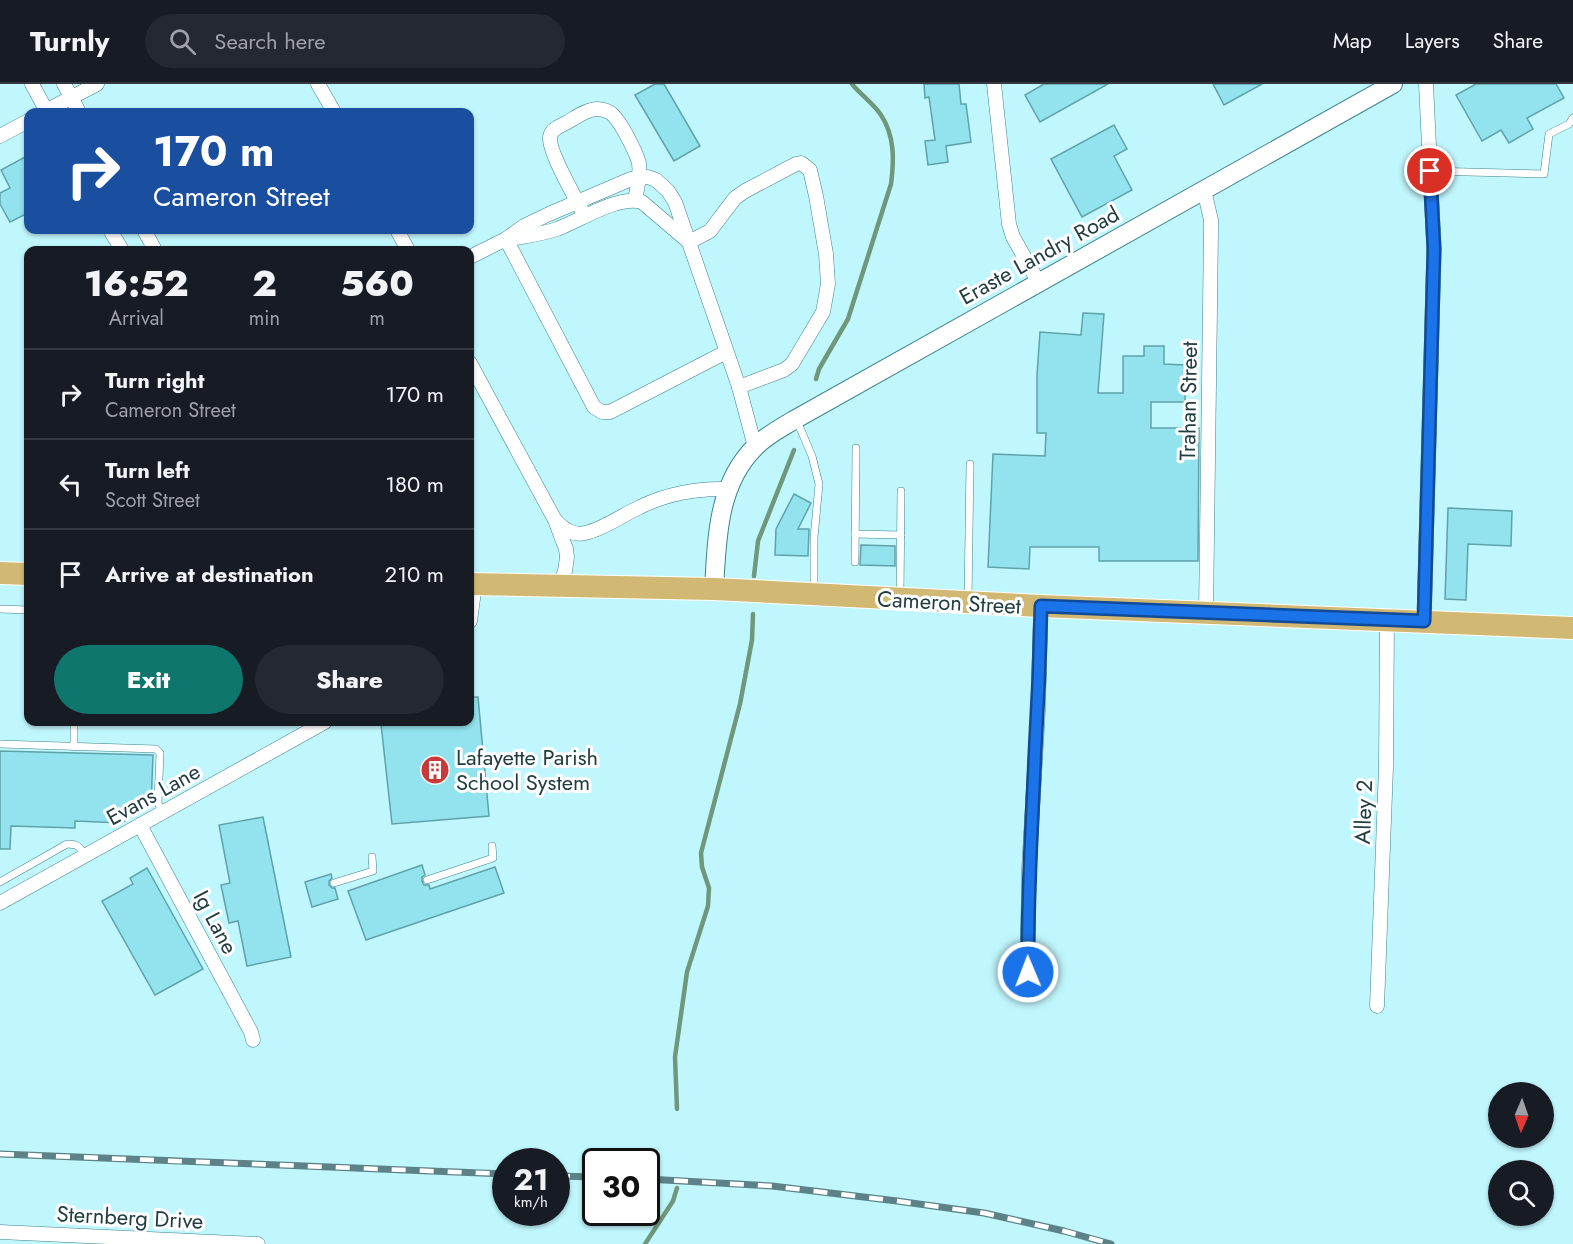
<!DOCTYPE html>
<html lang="en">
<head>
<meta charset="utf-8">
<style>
	body { margin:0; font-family:Jost,sans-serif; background:#242831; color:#f1f3f6; height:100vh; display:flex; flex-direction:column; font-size:22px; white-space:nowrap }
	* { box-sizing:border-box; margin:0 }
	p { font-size:20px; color:#9ea1a6 }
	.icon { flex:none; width:33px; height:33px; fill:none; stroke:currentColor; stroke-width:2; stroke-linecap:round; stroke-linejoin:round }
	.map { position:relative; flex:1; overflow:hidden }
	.details { position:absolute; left:24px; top:162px; width:450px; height:480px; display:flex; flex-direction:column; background:#171b24; border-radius:12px; box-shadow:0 2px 4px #0004 }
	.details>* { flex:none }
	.top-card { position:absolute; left:24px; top:24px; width:450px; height:126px; border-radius:12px; box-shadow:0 2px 4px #0004; background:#1a4fa0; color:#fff; overflow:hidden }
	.needle { width:39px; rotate:182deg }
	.buttons { position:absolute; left:1488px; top:998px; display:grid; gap:12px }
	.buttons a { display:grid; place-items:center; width:66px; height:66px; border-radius:50%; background:#171b24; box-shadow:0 2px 4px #0004; font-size:30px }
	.speed { position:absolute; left:492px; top:1064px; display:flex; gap:12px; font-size:30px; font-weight:700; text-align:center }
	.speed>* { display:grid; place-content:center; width:78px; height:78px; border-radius:50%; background:#171b24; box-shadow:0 2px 4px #0004; line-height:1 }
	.speed small { font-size:15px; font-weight:400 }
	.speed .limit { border:3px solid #111; border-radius:9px; background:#fff; color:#111 }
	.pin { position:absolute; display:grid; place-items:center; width:51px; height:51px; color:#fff; margin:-26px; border:3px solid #fff; border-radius:50%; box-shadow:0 2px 6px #0007 }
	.me { position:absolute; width:66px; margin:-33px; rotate:359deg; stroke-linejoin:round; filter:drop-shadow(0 0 4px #0008) }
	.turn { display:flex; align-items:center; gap:21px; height:126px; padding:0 30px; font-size:27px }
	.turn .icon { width:78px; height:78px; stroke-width:2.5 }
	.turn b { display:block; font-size:42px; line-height:51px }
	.eta { display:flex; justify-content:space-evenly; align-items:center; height:102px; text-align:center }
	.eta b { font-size:36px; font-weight:800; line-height:42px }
	.primary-button { display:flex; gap:12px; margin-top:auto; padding:12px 30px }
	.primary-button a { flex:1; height:69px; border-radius:36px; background:#0f766e; color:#fff; font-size:24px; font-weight:800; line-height:69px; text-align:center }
	.primary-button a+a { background:#242831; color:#f1f3f6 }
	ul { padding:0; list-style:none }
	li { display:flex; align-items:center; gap:18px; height:90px; padding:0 30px; border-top:2px solid #363941 }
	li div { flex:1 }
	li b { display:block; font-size:22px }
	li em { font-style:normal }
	header { display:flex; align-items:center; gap:36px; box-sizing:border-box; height:84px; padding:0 30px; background:#171b24; border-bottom:2px solid #363941 }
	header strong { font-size:28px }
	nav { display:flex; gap:33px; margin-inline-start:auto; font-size:21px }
	.search { width:420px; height:54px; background:#242831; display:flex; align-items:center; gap:15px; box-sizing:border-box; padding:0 21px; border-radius:33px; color:#9ea1a6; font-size:22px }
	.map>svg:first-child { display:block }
</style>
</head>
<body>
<header>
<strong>Turnly</strong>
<div class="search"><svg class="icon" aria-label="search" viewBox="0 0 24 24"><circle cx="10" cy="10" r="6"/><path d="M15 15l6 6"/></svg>Search here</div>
<nav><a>Map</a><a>Layers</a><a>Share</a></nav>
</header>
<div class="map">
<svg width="1573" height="1160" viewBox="0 0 1573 1160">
	<rect width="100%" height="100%" fill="#c0f6fd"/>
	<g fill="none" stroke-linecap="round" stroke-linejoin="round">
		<g stroke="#6f987a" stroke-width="4.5">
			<path d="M 816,295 L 819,285 L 848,235 L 891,100 C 894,77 895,52 881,31 C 874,20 861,11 852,0"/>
			<path d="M 754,492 L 758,457 L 794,366"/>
			<path d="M 677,1025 L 675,973 L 687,888 L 708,822 L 709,804 L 702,783 L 701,769 L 740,620 L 752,556 L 753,530"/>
			<path d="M 645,1160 L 673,1117 L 677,1104"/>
		</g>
	</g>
	<g fill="#92e3ee" stroke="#5fa2aa" stroke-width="1.5">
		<path d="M 655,0 L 664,0 L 700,62 L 674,77 L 635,11 Z"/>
		<path d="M 924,0 L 959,0 L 961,20 L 966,20 L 971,58 L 946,62 L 948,78 L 928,81 L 925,57 L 935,56 L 929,13 L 925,14 Z"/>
		<path d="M 1044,0 L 1108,0 L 1040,38 L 1025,11 Z"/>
		<path d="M 1213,0 L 1262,0 L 1224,21 Z"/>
		<path d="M 1476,0 L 1556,0 L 1564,14 L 1527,34 L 1533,45 L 1509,59 L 1501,46 L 1482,57 L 1456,11 Z"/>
		<path d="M 1114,41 L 1127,65 L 1114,72 L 1132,106 L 1082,133 L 1051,75 Z"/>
		<path d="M 25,73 L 28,79 L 28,129 L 10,138 L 0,120 L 0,109 L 10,104 L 1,86 Z"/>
		<path d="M 1083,229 L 1104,230 L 1098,309 L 1123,309 L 1123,272 L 1144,272 L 1144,262 L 1164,262 L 1164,280 L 1185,281 L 1185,318 L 1151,318 L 1151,344 L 1199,344 L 1198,477 L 1099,477 L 1099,463 L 1030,463 L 1029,485 L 988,483 L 993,370 L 1045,372 L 1046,349 L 1037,349 L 1037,291 L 1040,248 L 1081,251 Z"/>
		<path d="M 794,410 L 811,419 L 798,445 L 809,445 L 808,472 L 775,471 L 776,445 Z"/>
		<path d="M 1448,424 L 1512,427 L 1511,462 L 1468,460 L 1466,516 L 1445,515 Z"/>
		<path d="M 861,461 L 895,462 L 895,482 L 860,481 Z"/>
		<path d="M 470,613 L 478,613 L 489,732 L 392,740 L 381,640 L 406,638 L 470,638 Z"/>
		<path d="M 0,667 L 153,671 L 151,722 L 129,721 L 128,735 L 122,739 L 75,737 L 75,744 L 11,742 L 10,765 L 0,765 Z"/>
		<path d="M 263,733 L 291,873 L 247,882 L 238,837 L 229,839 L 221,801 L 230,799 L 219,741 Z"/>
		<path d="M 422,781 L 425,791 L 422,793 L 422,797 L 424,801 L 429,801 L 430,805 L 495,783 L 504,809 L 366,856 L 348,807 Z"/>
		<path d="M 147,784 L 203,885 L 155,911 L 102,817 L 133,800 L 130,794 Z"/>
		<path d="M 331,790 L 332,794 L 329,797 L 329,801 L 332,804 L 335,804 L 338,815 L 312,823 L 305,798 Z"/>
	</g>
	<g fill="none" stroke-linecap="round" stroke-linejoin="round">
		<g stroke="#3e828a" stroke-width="8">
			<g id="service">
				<path d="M 1430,87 L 1544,90 L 1549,50 L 1569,40 L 1573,34"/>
				<path d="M 797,337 L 812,372 L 819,400 L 814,454 L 814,508"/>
				<path d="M 855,450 L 901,451"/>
				<path d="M 855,478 L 856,364"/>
				<path d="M 900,512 L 901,407"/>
				<path d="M 968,516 L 970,380"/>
				<path d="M 0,525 L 28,526"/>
				<path d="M 0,660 L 156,665 L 160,669 L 158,719 L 163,729"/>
				<path d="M 74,663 L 74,638"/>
				<path d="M 427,796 L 493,774 L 492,762"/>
				<path d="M 0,798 L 67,760 C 78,760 80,763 85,772"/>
				<path d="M 334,799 L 373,787 L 372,773"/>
			</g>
		</g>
		<g stroke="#3e828a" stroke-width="15">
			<g id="minor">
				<path d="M 32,0 L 47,28"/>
				<path d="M 64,0 L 79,28"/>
				<path d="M 318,0 L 334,28"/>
				<path d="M 994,0 L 1009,140 L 1013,153 L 1039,199"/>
				<path d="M 44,28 L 97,0"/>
				<path d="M 0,52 L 28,37"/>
				<path d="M 1204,106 L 1211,136 L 1211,147 L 1206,529"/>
				<path d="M 585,132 C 577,117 548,67 550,53 C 551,45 560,42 566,39 C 575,34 585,26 596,25 C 599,25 605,26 609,28 C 619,33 636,68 639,79 C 641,91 637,104 635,116"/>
				<path d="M 110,146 L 122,166"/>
				<path d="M 144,146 L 155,166"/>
				<path d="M 397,146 L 408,166"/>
				<path d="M 506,155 L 594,323 L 602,328 L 610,328 L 726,268"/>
				<path d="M 511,155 C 527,152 542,150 557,145 C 581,136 618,111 642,118 L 689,158"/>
				<path d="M 689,158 L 710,147 L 735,114 L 745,107 L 796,80 L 801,79 L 810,86 L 816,112 L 826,170 L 828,200 L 823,228 L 792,280 L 784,286 L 739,303"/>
				<path d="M 470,173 L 506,155 L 524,142 L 549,130 L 631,95 L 648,93 L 656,96 L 668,107 L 675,118 L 739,303 L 755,363"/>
				<path d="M 470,279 L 555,436 L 566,465 L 567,473 L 565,487 L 560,501"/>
				<path d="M 556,437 C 564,445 573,452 585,449 C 604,445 622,431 640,423 C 666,410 698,404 727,405"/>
				<path d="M 470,537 L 475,500"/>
				<path d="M 1424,537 L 1434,165 L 1426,0"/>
				<path d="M 140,741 L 251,948 L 253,956"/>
				<path d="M 0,819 L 325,638"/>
				<path d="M 1027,907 L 1029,785 L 1038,626 L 1041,522"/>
				<path d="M 1377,922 L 1386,683 L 1387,536"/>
				<path d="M 0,1148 L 258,1160"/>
			</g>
		</g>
		<g stroke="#3e828a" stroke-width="20">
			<path id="tertiary" d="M 714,505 C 717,455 717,400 756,362 C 767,351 781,344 794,336 L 1393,0"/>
		</g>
		<g stroke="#fff" stroke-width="24">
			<g id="primary">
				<path d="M 0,489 L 28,490"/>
				<path d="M 470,500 L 714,505 L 1041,522 L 1573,544"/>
			</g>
		</g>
		<use href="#service" stroke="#fff" stroke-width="7"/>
		<use href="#minor" stroke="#fff" stroke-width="14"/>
		<use href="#tertiary" stroke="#fff" stroke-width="18"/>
		<use href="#primary" stroke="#d2b973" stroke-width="22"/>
		<g stroke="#5c8287" stroke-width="7">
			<g id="rail">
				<path d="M 0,1070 L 506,1090"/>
				<path d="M 556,1092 L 596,1093"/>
				<path d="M 646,1095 L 772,1102 L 897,1117 L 984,1129 L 1064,1147 L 1111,1160"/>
			</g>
		</g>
		<use href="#rail" stroke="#fff" stroke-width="4.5" stroke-dasharray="14" stroke-linecap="butt"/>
	</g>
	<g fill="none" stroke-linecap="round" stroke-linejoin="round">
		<g stroke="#114b97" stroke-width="15">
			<path id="route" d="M 1028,888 C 1027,815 1032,742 1035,669 C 1038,620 1040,571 1041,522 L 1424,537 L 1434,165 L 1430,87"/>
		</g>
		<use href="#route" stroke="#1a73e8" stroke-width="10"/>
	</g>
	<defs>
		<g id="building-disc" transform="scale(1.5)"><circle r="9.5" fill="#c83a37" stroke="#fff"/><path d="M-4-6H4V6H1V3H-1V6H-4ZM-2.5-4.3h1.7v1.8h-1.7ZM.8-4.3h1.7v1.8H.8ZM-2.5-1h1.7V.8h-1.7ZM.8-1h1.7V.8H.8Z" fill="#fff"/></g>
	</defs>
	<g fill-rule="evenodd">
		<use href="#building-disc" x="435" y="686"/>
	</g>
	<g text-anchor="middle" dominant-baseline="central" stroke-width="6" stroke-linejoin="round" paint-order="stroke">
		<g font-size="22" fill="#213d41" stroke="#fff">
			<text transform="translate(1039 171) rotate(-29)">Eraste Landry Road</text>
			<text transform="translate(1188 317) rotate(-89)">Trahan Street</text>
			<text transform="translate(949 518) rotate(3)">Cameron Street</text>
			<text transform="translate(153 710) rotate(-29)">Evans Lane</text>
			<text transform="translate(1363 728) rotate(-88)">Alley 2</text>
			<text transform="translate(216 838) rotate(62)">Ig Lane</text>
			<text transform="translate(130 1133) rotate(3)">Sternberg Drive</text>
		</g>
		<g font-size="22" fill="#213d41" stroke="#fff" text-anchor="start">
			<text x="456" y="673">Lafayette Parish<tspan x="456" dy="25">School System</tspan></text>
		</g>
	</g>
</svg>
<div class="buttons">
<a><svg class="needle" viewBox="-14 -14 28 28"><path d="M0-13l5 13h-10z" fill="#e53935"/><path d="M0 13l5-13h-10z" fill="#9ea1a6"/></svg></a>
<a><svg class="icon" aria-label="search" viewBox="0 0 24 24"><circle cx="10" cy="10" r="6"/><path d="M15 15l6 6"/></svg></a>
</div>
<div class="speed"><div>21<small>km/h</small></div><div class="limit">30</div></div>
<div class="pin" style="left:1430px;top:87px;background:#d93025"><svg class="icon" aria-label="arrive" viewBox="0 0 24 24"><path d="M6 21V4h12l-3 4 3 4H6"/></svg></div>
<svg class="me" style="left:1028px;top:888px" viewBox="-20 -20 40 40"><circle r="17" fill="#1a73e8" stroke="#fff" stroke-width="3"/><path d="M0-11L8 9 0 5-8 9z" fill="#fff"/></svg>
<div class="top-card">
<div class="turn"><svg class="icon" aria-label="right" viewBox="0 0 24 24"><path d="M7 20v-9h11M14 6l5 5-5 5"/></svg><div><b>170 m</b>Cameron Street</div></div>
</div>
<section class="details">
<div class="eta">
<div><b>16:52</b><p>Arrival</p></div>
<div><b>2</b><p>min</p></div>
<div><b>560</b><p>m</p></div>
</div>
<ul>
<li><svg class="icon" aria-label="right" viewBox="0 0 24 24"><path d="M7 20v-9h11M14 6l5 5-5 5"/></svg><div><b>Turn right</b><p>Cameron Street</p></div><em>170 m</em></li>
<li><svg class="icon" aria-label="left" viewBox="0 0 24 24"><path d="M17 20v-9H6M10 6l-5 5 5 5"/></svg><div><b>Turn left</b><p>Scott Street</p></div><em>180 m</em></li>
<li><svg class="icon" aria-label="arrive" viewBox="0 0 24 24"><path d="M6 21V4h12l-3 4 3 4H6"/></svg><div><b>Arrive at destination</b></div><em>210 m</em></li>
</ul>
<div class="primary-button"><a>Exit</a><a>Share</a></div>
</section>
</div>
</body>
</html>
